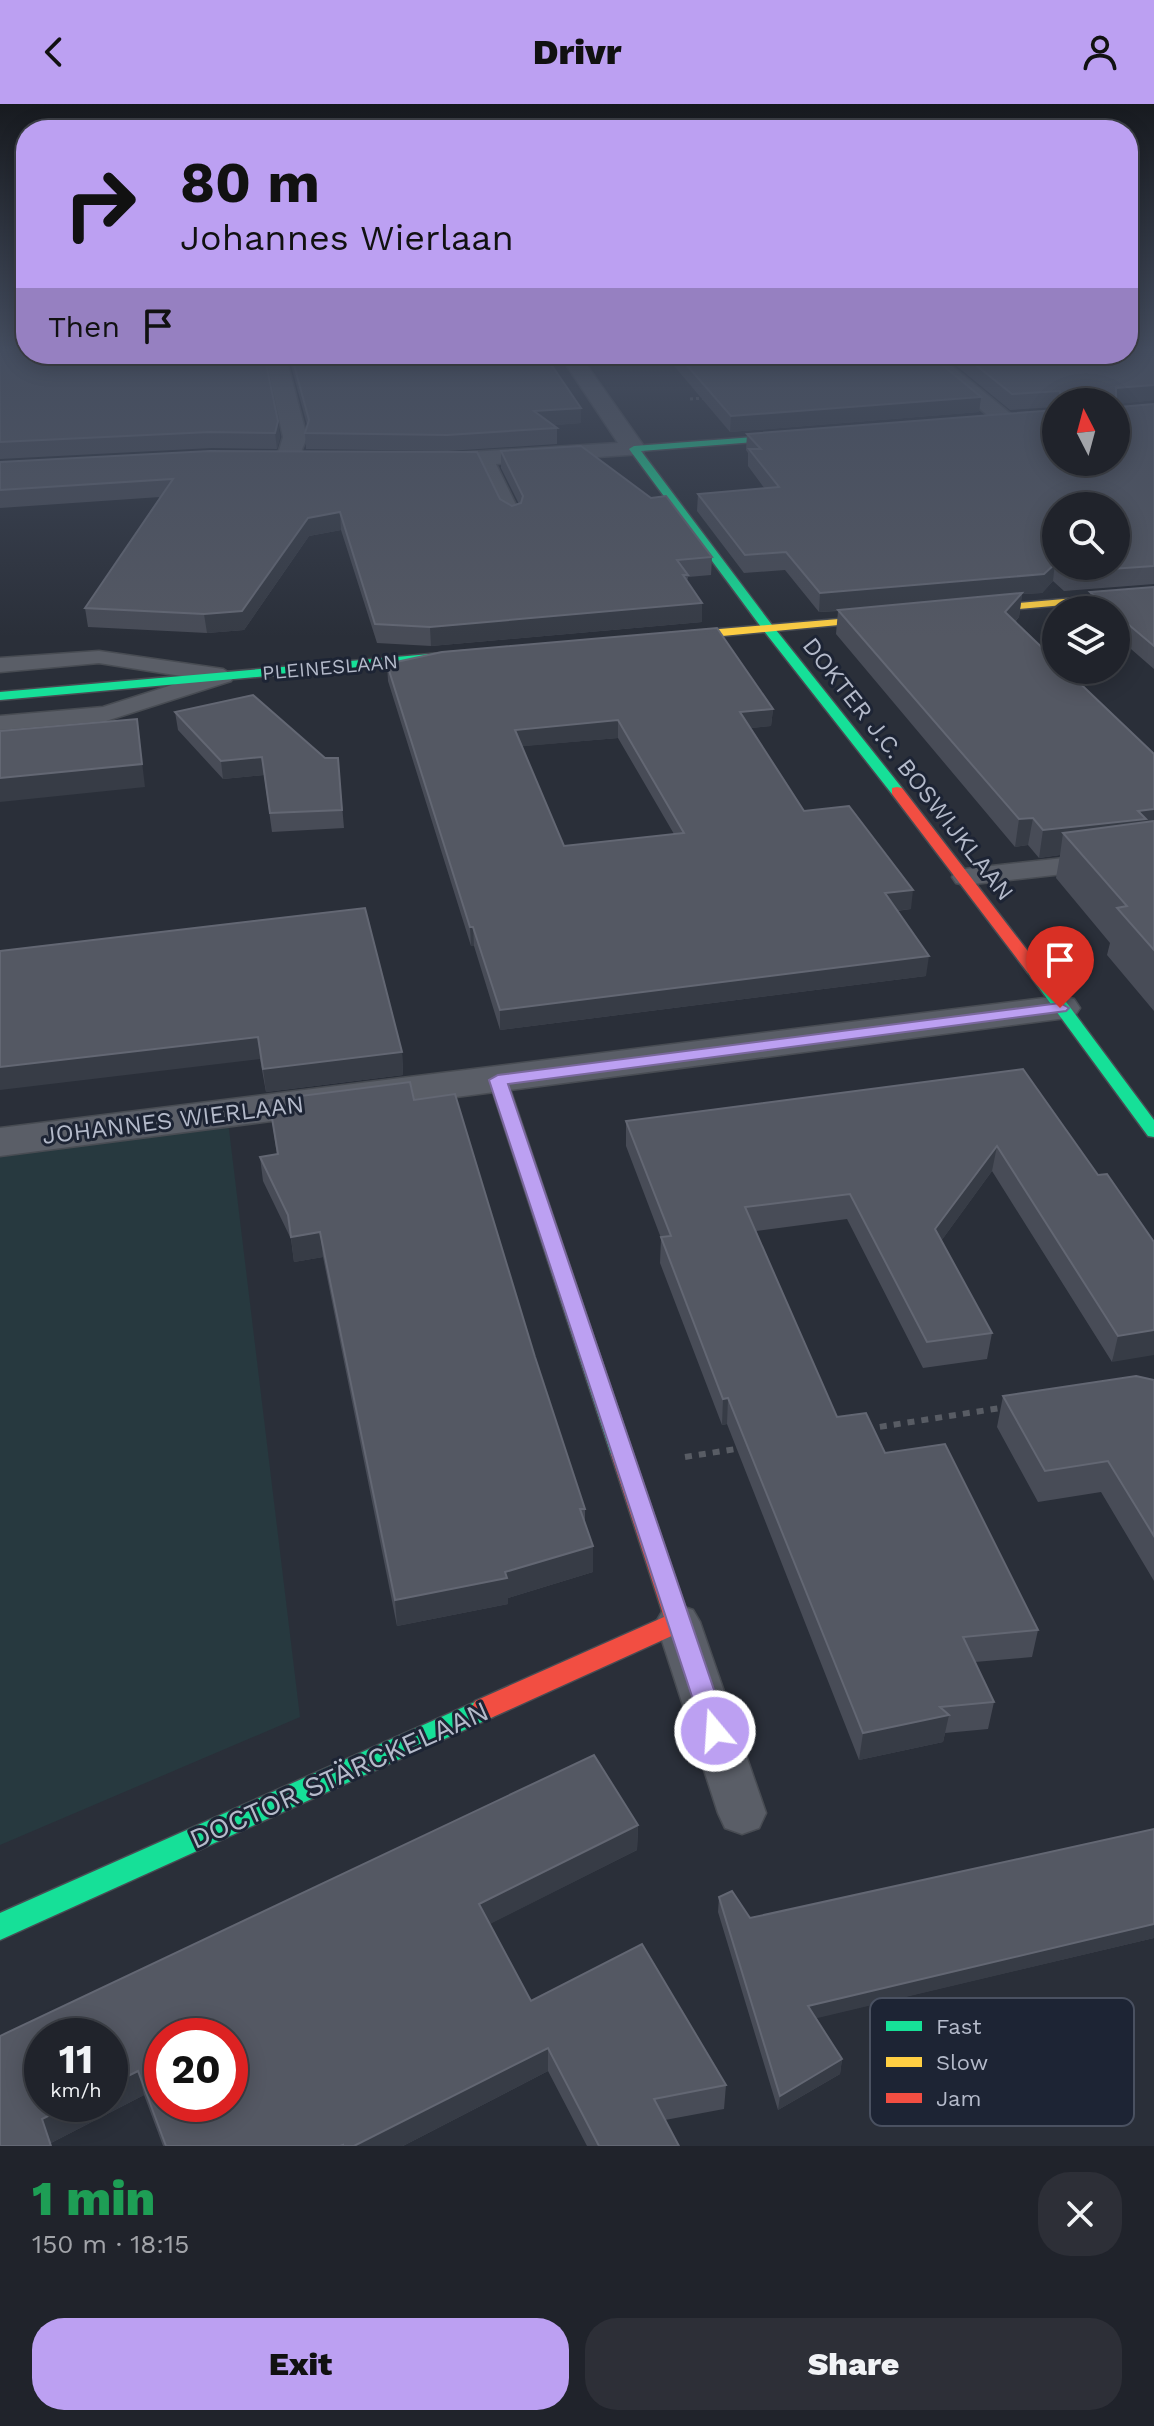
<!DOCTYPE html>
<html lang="en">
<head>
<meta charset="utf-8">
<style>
	body { margin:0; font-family:"Work Sans",sans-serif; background:#2d2f37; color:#f1f3f6; height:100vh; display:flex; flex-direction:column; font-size:30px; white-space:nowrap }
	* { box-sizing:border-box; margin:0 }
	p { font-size:26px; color:#a2a4a9 }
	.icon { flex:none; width:44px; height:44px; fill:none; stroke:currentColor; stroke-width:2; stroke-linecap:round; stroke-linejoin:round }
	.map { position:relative; height:2042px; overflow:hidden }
	.drawer { display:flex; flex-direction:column; background:#20232b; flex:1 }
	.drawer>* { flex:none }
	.hud { position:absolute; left:16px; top:16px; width:1122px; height:244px; border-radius:32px; box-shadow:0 4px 20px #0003,0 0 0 2px #3d4047; background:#bca0f2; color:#111; overflow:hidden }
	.needle { width:52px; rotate:354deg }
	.fabs { position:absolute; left:1042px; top:284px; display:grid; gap:16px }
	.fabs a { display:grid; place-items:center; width:88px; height:88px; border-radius:50%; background:#20232b; box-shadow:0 4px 20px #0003,0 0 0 2px #3d4047; font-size:40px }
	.speed { position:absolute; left:24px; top:1914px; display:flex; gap:16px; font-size:40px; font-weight:700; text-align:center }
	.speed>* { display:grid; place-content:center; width:104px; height:104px; border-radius:50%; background:#20232b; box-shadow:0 4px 20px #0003,0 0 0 2px #3d4047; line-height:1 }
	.speed small { font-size:20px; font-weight:400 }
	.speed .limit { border:12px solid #d22; background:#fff; color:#111 }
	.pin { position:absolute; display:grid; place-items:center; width:68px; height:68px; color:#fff; margin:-82px -34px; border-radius:50% 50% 50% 0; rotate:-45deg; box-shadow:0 0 8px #0007 }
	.pin .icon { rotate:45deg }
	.me { position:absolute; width:88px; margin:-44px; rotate:342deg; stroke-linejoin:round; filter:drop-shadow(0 0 6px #0008) }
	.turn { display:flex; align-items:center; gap:28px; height:168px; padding:0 32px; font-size:36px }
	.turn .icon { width:104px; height:104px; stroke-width:2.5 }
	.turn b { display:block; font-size:56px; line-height:68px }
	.then { display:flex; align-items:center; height:76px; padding:0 32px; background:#0003; gap:16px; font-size:30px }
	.round { display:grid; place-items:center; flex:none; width:84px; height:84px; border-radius:32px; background:#2d2f37 }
	.summary { display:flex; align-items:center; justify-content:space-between; height:136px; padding:0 32px }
	h1 { font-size:48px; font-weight:800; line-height:60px; color:#1e9e55 }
	.button { display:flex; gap:16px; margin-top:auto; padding:16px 32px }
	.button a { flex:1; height:92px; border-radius:32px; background:#bca0f2; color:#111; font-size:32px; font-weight:800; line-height:92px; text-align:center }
	.button a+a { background:#2d2f37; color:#f1f3f6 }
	header { display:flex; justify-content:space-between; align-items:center; height:104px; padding:0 32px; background:#bca0f2; color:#111; font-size:36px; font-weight:800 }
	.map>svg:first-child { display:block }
</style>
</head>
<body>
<header><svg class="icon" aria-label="back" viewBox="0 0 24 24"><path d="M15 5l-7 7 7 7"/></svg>Drivr<svg class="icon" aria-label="person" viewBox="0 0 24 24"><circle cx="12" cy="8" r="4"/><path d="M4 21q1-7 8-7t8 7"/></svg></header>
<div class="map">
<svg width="1154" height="2042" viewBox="0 0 1154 2042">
	<rect width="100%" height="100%" fill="#2a2f39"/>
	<path fill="#27393f" d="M 228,1017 L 300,1613 L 0,1741 L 0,1046 Z"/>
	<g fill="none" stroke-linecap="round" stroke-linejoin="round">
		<g stroke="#484c53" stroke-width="3">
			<g id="lane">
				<path d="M 485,351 L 494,356 L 521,411 L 519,415 L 512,417 L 503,411 L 476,356 Z"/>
				<path d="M 99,547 L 223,565 L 234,572 L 231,577 L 106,617 L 0,626 L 0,612 L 103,603 L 194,574 L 99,559 L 0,568 L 0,554 Z"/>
				<path d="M 1154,744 L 1154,760 L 965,781 L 956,779 L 952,773 L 956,767 L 965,765 Z"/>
				<path d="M 678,1501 L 693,1506 L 700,1518 L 766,1709 L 759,1724 L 742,1730 L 725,1724 L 718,1709 L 656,1518 L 663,1506 Z"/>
			</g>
		</g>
		<g stroke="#484c53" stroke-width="3">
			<g id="street">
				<path d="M 265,250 L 285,250 L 307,333 L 297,358 L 281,358 L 277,353 L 283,333 Z"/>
				<path d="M 559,250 L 579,250 L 646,345 L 642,350 L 421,365 L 413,363 L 409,358 L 413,353 L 421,351 L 618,339 Z"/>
				<path d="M 914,250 L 937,250 L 1017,315 L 1006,322 L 998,320 Z"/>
				<path d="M 1060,892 L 1074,895 L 1080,904 L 1074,913 L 0,1052 L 0,1024 Z"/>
			</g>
		</g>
		<g stroke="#484c53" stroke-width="3">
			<g id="fast">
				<path d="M 809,329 L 809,333 L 806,334 L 641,347 L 772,521 L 902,684 L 902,690 L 892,690 L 764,527 L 629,345 L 634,342 Z"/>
				<path d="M 464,547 L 468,548 L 468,554 L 0,596 L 0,588 Z"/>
				<path d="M 1034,861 L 1040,863 L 1154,1016 L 1154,1033 L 1148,1032 L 1026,866 Z"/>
				<path d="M 498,971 L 507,976 L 633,1350 L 630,1356 L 622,1358 L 614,1356 L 611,1350 L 489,976 Z"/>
				<path d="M 484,1594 L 493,1597 L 497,1605 L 493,1613 L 0,1836 L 0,1809 Z"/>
			</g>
		</g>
		<g stroke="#484c53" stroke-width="3">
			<g id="slow">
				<path d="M 1154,487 L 1154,493 L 963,510 L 957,507 L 963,504 Z"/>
				<path d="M 898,510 L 904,513 L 902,515 L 660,538 L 654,534 L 660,530 Z"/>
			</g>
		</g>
		<g stroke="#484c53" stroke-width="3">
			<g id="jam">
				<path d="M 897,683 L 902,684 L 1040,863 L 1042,866 L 1040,869 L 1028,869 L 892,690 L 892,684 Z"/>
				<path d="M 622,1342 L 630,1344 L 633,1350 L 690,1518 L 687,1525 L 493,1613 L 484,1616 L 475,1613 L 471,1605 L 475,1597 L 664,1513 L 611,1350 L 614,1344 Z"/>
			</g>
		</g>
		<path stroke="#585c64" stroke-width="3" stroke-dasharray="3 3" stroke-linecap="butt" d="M 690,295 L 705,294"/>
		<g stroke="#585c64" stroke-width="6" stroke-dasharray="7 7" stroke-linecap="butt">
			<path d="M 866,1325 L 1007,1303"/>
			<path d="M 685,1353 L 742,1344"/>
		</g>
		<use href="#lane" fill="#5a5e67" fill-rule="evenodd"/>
		<use href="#street" fill="#5a5e67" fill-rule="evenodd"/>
		<use href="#fast" fill="#16e098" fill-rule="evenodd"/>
		<use href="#slow" fill="#ffcf43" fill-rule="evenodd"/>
		<use href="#jam" fill="#f24e42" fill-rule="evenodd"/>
	</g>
	<g fill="#484c57" fill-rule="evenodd">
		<path d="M 0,247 L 264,250 L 280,333 L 277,345 L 212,344 L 0,355 Z"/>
		<path d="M 1154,247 L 1154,296 L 1116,300 L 1116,298 L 1056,298 L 1056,303 L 1010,306 L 942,250 L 1128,250 Z"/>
		<path d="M 288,250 L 544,250 L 581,304 L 581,319 L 554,321 L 557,324 L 557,340 L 448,347 L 306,345 L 305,329 L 307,321 Z"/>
		<path d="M 664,250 L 929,250 L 981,293 L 979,308 L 730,328 Z"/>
		<path d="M 1154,300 L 1154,480 L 1064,487 L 1053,477 L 1042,489 L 1022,490 L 1019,513 L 1015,518 L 1154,650 L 1154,907 L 1107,851 L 1110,839 L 1056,774 L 1060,751 L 1039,754 L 1028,741 L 1015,743 L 836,530 L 838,507 L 819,508 L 785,466 L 744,469 L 697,407 L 698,390 L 765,385 L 748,362 L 748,349 L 746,346 L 747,330 ZM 1056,402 L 1116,462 L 1056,462 Z"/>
		<path d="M 501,347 L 712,453 L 711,471 L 688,473 L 687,478 L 702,518 L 431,542 L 377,539 L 341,426 L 309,432 L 244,526 L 207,529 L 88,523 L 85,504 L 160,393 L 0,404 L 0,358 L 500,395 L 512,402 L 519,400 L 501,364 Z"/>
		<path d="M 1154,483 L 1154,565 L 1116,532 L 1116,506 L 1088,506 L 1090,488 Z"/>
		<path d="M 387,560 L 773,605 L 771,622 L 750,624 L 804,707 L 911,805 L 897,807 L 926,872 L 500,926 L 474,842 L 471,842 L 388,577 ZM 618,634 L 674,730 L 564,742 L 522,642 Z"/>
		<path d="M 175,608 L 325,654 L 338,654 L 344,724 L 272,728 L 264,671 L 223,675 L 178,626 Z"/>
		<path d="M 0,847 L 402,948 L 403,971 L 266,988 L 260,955 Z"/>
		<path d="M 1023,965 L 1098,1071 L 1154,1138 L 1112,1258 L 992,1067 L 941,1137 L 992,1229 L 987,1255 L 923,1264 L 847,1115 L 756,1127 L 837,1313 L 885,1349 L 1038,1526 L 1032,1553 L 975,1558 L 994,1598 L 988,1625 L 945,1629 L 943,1638 L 859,1656 L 727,1320 L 722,1321 L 660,1159 L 661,1134 L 626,1042 L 626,1017 Z"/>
		<path d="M 269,996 L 414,996 L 535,1253 L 585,1405 L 585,1419 L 593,1442 L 593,1468 L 508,1494 L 508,1500 L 397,1522 L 323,1153 L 294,1158 L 291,1135 L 263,1077 L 260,1053 L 277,1051 Z"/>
		<path d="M 1154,1276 L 1154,1477 L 1101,1388 L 1038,1398 L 997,1323 L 1003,1292 Z"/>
		<path d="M 638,1721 L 637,1746 L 489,1820 L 531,1897 L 726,1981 L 724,2005 L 665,2016 L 679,2042 L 587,2042 L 548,1967 L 403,2042 L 163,2042 L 144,1991 L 51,2039 L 0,2042 Z"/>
		<path d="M 1154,1725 L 1154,1834 L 815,1914 L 842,1955 L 840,1970 L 778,2006 L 718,1808 L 719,1793 L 750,1814 Z"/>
	</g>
	<g fill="#373c46">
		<path d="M 1154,281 L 1154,296 L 1116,300 L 1116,284 Z"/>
		<path d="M 981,293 L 979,308 L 730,328 L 731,312 Z"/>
		<path d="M 581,304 L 581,319 L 534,323 L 534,307 Z"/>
		<path d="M 278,317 L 280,333 L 277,345 L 275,329 Z"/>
		<path d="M 340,408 L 341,426 L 309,432 L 244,526 L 207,529 L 204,510 L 308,414 Z"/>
		<path d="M 1055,458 L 1053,477 L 1042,489 L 1022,490 L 1019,513 L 1001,532 L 1005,508 L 1021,491 L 819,508 L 820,489 Z"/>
		<path d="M 702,499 L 702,518 L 431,542 L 430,523 Z"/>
		<path d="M 773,605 L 771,622 L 739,625 L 740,608 Z"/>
		<path d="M 137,615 L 145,683 L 0,698 L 0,674 Z"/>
		<path d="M 618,616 L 618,634 L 515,643 L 515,626 Z"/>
		<path d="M 262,653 L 264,671 L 223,675 L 221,657 Z"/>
		<path d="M 1154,705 L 1154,732 L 1063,729 L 1060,751 L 1039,754 L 1043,726 L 1138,707 Z"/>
		<path d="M 1033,714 L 1028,741 L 1015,743 L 1019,715 Z"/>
		<path d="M 913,786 L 911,805 L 883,808 L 885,789 Z"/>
		<path d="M 470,823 L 473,823 L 474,842 L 471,842 Z"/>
		<path d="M 929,852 L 926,872 L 500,926 L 500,906 Z"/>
		<path d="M 258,933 L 260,955 L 0,986 L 0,963 Z"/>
		<path d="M 402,948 L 403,971 L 266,988 L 263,965 Z"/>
		<path d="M 997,1042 L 992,1067 L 931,1151 L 935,1125 Z"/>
		<path d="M 320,1128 L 323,1153 L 294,1158 L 291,1133 Z"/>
		<path d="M 1154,1226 L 1154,1251 L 1112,1258 L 1118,1232 Z"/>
		<path d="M 728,1294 L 727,1320 L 722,1321 L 723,1295 Z"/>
		<path d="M 593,1442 L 593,1468 L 508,1494 L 508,1500 L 397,1522 L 395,1496 L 505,1468 Z"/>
		<path d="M 949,1611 L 943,1638 L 859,1656 L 863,1629 Z"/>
		<path d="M 638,1721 L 637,1746 L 480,1825 L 479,1800 Z"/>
		<path d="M 1154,1820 L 1154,1834 L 805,1917 L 808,1902 Z"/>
		<path d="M 548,1944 L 548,1967 L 403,2042 L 354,2042 Z"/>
		<path d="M 842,1955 L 840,1970 L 778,2006 L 780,1992 Z"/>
		<path d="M 138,1967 L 144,1991 L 51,2039 L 42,2015 L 72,2000 L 110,2000 L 110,1981 Z"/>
	</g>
	<g fill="#545863" stroke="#636773" stroke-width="2" fill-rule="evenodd">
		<path d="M 0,247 L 26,247 L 26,250 L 264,250 L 278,317 L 275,329 L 210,328 L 0,338 Z"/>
		<path d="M 1128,247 L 1154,247 L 1154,281 L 1116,284 L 1116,298 L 1061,298 L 1060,287 L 1012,290 L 962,250 L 1128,250 Z"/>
		<path d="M 291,250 L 544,250 L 581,304 L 534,307 L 557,324 L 447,331 L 305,329 L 309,316 Z"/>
		<path d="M 677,250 L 929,250 L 981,293 L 731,312 Z"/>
		<path d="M 1116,300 L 1119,303 L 1154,300 L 1154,462 L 1067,468 L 1060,462 L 1116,462 L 1116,402 L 1056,402 L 1056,459 L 1044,470 L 820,489 L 786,448 L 745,451 L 698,390 L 779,383 L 749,345 L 761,345 L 747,330 L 1056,306 L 1056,358 L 1116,358 Z"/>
		<path d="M 581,342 L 651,394 L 666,392 L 712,453 L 677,456 L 688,471 L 683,471 L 702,499 L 430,523 L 375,520 L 340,408 L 308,414 L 242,507 L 204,510 L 85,504 L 173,375 L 0,386 L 0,358 L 210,347 L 477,348 L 500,395 L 512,402 L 521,399 L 523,392 L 501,347 Z"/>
		<path d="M 1154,483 L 1154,542 L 1116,510 L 1116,506 L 1111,506 L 1090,488 Z"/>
		<path d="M 1022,489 L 1005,508 L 1056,557 L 1056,566 L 1066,566 L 1154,650 L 1154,705 L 1138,707 L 1146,715 L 1043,726 L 1033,714 L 1019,715 L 838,506 Z"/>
		<path d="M 717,524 L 773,605 L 740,608 L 804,707 L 849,702 L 913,786 L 885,789 L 929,852 L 500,906 L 473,823 L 470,823 L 387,560 L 442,548 ZM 618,616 L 684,729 L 564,742 L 515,626 Z"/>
		<path d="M 253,591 L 325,654 L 338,654 L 342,706 L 270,709 L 262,653 L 221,657 L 175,608 Z"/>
		<path d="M 137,615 L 142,660 L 0,674 L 0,627 Z"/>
		<path d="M 1154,717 L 1154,846 L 1117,804 L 1127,802 L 1063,729 Z"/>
		<path d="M 365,804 L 402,948 L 263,965 L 258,933 L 0,963 L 0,847 Z"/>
		<path d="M 1023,965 L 1098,1071 L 1107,1070 L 1154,1138 L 1154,1226 L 1118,1232 L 997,1042 L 935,1125 L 992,1229 L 927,1238 L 850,1090 L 745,1103 L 837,1313 L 866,1309 L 885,1349 L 945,1340 L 1038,1526 L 963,1533 L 994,1598 L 940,1603 L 949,1611 L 863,1629 L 728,1294 L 723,1295 L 661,1133 L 671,1132 L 626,1017 Z"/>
		<path d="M 410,978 L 414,996 L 455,990 L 535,1253 L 585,1405 L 580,1405 L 593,1442 L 505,1468 L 507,1474 L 395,1496 L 320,1128 L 291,1133 L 288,1111 L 260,1053 L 278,1050 L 269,996 Z"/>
		<path d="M 1136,1272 L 1154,1276 L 1154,1432 L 1108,1357 L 1045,1367 L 1003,1292 Z"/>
		<path d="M 594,1651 L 638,1721 L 479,1800 L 531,1897 L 642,1840 L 726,1981 L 654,1995 L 679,2042 L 599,2042 L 548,1944 L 354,2042 L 343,2042 L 343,2041 L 340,2042 L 166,2042 L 138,1967 L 110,1981 L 110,1932 L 42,1932 L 42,2000 L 72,2000 L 42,2015 L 51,2042 L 0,2042 L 0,1932 ZM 162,1932 L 230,1932 L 230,2000 L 162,2000 Z"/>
		<path d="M 1154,1725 L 1154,1820 L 808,1902 L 842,1955 L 780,1992 L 719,1793 L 732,1787 L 750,1814 Z"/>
	</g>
	<linearGradient id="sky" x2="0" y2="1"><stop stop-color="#171a1f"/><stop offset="0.46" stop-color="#444d5f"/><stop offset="1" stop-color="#444d5f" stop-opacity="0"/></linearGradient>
	<rect width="1154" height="533" fill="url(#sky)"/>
	<path fill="#bca0f2" stroke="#7a689d" stroke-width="2" d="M 1060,899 L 1069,904 L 1066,907 L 508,980 L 728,1627 L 724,1635 L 715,1638 L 706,1635 L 489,976 L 498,971 Z"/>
	<g text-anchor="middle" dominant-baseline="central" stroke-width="6" stroke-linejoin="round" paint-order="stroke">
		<g font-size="20" fill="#b4baca" stroke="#1d2434">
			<text transform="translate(330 563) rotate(-5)">PLEINESLAAN</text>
		</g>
		<g font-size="24" fill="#b4baca" stroke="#1d2434">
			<text transform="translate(908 665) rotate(52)">DOKTER J.C. BOSWIJKLAAN</text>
			<text transform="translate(173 1016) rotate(-7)">JOHANNES WIERLAAN</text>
		</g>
		<g font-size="28" fill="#b4baca" stroke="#1d2434">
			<text transform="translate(339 1671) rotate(-24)">DOCTOR STÄRCKELAAN</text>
		</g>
	</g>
	<rect x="870" y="1894" width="264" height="128" rx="12" fill="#1d2434" stroke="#4a5161" stroke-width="2"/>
	<rect x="886" y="1917" width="36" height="10" fill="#16e098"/>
	<rect x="886" y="1953" width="36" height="10" fill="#ffcf43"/>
	<rect x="886" y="1989" width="36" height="10" fill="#f24e42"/>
	<g font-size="22" fill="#b4baca">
		<text x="936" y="1930">Fast</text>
		<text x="936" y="1966">Slow</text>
		<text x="936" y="2002">Jam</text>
	</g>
</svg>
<div class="fabs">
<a><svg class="needle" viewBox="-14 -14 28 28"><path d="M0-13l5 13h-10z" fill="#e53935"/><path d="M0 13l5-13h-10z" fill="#a2a4a9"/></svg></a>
<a><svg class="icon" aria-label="search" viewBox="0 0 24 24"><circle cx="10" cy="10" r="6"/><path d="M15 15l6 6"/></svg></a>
<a><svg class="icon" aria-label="layers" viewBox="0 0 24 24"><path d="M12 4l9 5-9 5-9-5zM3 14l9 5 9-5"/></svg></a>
</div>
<div class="speed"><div>11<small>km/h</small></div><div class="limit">20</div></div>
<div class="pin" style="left:1060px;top:904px;background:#d93025"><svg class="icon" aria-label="arrive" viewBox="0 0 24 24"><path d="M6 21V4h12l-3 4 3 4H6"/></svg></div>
<svg class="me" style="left:715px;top:1627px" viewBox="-20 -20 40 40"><circle r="17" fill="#bca0f2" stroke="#fff" stroke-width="3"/><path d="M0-11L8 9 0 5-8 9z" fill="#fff"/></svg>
<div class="hud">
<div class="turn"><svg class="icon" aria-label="right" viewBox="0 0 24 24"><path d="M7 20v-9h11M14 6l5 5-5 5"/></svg><div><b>80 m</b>Johannes Wierlaan</div></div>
<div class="then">Then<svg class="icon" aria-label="arrive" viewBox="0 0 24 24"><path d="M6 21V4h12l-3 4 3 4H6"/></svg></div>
</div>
</div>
<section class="drawer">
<div class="summary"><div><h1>1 min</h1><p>150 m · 18:15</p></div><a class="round"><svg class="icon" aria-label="close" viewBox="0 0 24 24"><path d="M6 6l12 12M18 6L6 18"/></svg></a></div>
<div class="button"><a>Exit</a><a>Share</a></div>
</section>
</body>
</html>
